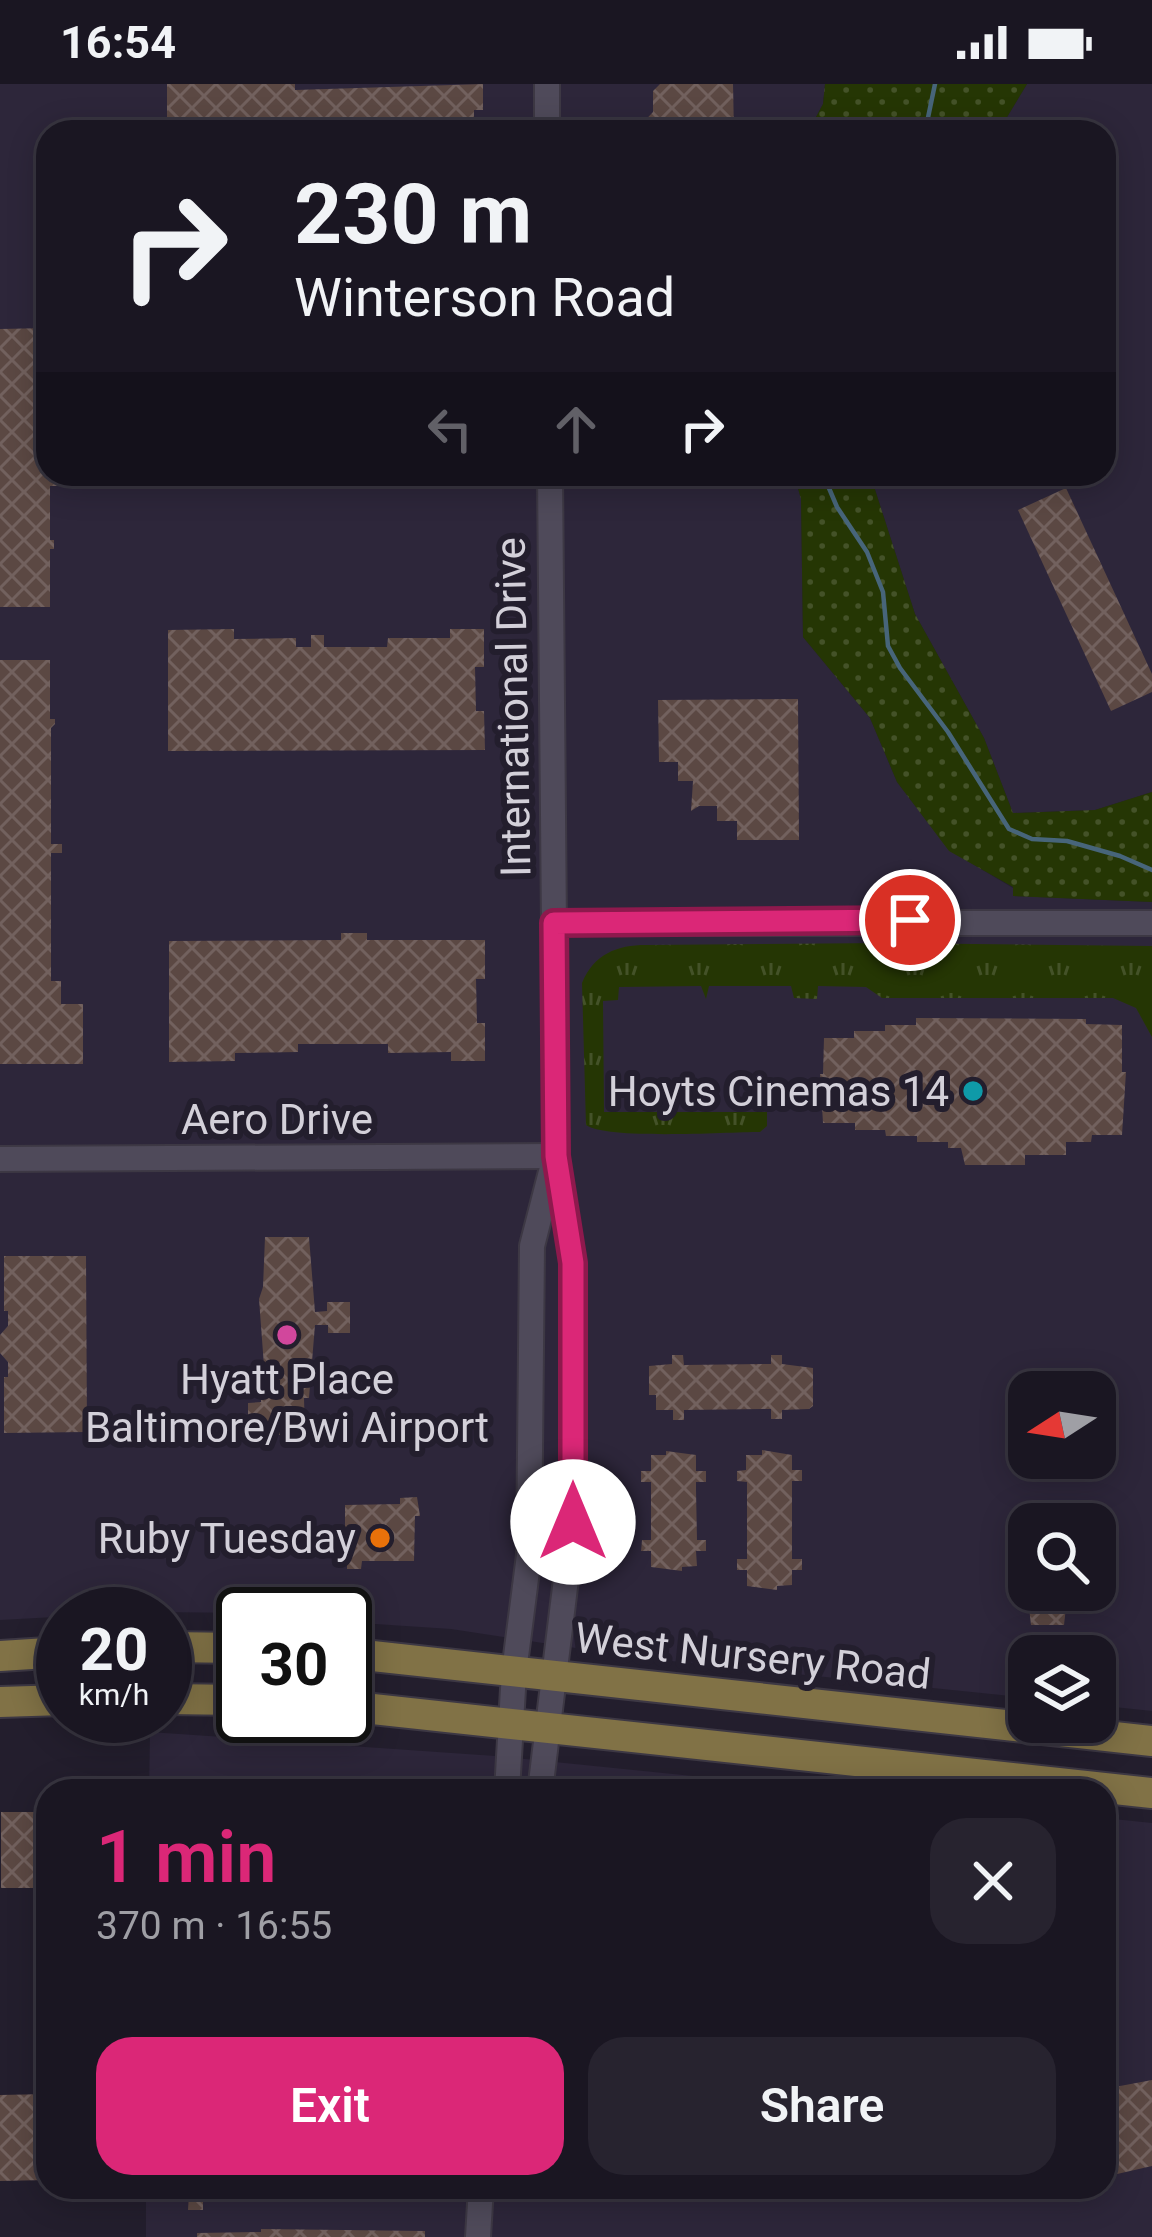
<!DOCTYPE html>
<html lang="en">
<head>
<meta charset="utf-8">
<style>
	body { margin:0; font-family:Roboto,sans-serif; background:#27232f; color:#f1f3f6; height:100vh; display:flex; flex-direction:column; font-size:45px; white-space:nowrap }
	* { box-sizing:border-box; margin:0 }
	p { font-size:39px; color:#9f9fa5 }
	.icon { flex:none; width:66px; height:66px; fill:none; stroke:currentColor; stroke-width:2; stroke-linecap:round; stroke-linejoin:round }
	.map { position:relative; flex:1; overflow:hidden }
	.sheet { position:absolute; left:36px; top:1695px; width:1080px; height:420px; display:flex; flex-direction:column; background:#1a1622; border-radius:36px; box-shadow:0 6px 30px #0003,0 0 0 3px #383540 }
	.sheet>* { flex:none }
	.banner { position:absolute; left:36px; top:36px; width:1080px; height:366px; border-radius:36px; box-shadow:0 6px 30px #0003,0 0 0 3px #383540; background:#1a1622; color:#f1f3f6; overflow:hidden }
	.needle { width:78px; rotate:258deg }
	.buttons { position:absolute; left:1008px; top:1287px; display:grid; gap:24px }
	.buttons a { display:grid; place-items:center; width:108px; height:108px; border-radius:24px; background:#1a1622; box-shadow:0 6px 30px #0003,0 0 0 3px #383540; font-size:60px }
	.speed { position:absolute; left:36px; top:1503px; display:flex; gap:24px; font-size:60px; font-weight:700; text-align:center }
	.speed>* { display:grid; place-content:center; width:156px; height:156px; border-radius:50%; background:#1a1622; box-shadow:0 6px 30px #0003,0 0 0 3px #383540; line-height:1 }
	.speed small { font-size:30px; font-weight:400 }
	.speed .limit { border:6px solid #111; border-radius:18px; background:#fff; color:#111 }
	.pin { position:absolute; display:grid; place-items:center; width:102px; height:102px; color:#fff; margin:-51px; border:6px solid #fff; border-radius:50%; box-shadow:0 3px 12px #0007 }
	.me { position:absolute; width:132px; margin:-66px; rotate:0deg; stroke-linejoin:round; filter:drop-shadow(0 0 9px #0008) }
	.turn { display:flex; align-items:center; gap:42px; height:252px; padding:0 60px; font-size:54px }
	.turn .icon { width:156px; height:156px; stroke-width:2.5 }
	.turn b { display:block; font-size:84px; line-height:102px }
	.lanes { display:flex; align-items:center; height:114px; padding:0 60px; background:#0003; justify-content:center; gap:60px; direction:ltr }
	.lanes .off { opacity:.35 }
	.round { display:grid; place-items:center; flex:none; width:126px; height:126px; border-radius:36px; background:#27232f }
	.summary { display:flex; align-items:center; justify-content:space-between; height:204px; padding:0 60px }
	h1 { font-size:72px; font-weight:600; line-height:90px; color:#db2777 }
	.cta { display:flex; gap:24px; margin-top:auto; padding:24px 60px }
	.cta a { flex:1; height:138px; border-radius:36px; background:#db2777; color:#fff; font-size:48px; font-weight:600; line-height:138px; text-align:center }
	.cta a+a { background:#27232f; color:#f1f3f6 }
	.status { display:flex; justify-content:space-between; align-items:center; height:84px; padding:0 60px; background:#1a1622; direction:ltr }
	.status svg { height:33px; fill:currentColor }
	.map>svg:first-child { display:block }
</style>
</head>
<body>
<div class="status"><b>16:54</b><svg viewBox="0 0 49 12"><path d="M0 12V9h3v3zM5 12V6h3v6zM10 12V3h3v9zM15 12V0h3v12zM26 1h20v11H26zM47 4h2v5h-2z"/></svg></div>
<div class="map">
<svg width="1152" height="2153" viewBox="0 0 1152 2153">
	<defs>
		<pattern id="grass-tufts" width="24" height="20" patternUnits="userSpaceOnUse" patternTransform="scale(3)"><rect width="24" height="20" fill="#253604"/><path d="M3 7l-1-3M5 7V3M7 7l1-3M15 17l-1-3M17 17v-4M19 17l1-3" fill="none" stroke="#445228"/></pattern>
		<pattern id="park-dots" width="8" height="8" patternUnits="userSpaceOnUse" patternTransform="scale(3)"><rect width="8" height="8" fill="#253604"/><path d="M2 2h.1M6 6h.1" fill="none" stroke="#445228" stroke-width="1.8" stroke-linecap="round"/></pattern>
		<pattern id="building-cross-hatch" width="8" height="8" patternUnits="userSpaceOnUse" patternTransform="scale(3)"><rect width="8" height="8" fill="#5b4843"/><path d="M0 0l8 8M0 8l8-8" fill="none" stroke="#72615e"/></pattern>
	</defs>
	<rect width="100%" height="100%" fill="#231e2d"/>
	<g fill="#2d263a" fill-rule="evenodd">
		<path d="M 0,0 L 825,0 L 823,20 L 808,48 L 48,48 L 48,390 L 794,390 L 801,415 L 803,553 L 870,634 L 897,698 L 949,766 L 1013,804 L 1014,812 L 1152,818 L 1152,1627 L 1095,1621 L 1095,1572 L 1029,1572 L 1029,1614 L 642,1574 L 451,1545 L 345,1538 L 345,1530 L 147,1528 L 0,1536 ZM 1029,1308 L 1095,1308 L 1095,1374 L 1029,1374 ZM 1029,1440 L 1095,1440 L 1095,1506 L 1029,1506 Z"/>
		<path d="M 1027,0 L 1152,0 L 1152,708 L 1095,726 L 1013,729 L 984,654 L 915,530 L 870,390 L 1104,390 L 1104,48 L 998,48 Z"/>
		<path d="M 150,1648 L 495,1672 L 841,1707 L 149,1707 Z"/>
		<path d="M 1104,1734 L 1152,1739 L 1152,2153 L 146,2153 L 146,2103 L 1104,2103 Z"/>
	</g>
	<path fill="url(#grass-tufts)" d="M 887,859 L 1152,862 L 1152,953 L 1136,924 L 1113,914 L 882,914 L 866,903 L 818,902 L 817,915 L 794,914 L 791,902 L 709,902 L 706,915 L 701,902 L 619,903 L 618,916 L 603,917 L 604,1028 L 767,1028 L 767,1042 L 760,1048 C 727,1048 607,1056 586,1041 L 582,899 C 594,870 617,861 646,861 Z"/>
	<g fill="url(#park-dots)">
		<path d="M 825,0 L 1027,0 L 998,48 L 808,48 L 823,20 Z"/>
		<path d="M 794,390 L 870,390 L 915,530 L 984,654 L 1013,729 L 1095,726 L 1152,708 L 1152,818 L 1013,812 L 1013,803 L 949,767 L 897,698 L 870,634 L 803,553 L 801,415 Z"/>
	</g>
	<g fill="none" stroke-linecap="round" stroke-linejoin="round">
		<g stroke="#47657a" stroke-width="4.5">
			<path d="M 925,48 L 935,0"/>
			<path d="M 823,390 L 837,423 L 867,468 L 883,508 L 888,562 L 900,584 L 948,648 L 1009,745 L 1032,755 L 1067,757 L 1120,772 L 1152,786"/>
		</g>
	</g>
	<g fill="url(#building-cross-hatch)">
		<path d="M 167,0 L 295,0 L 295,6 L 483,0 L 483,26 L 474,26 L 474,48 L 167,48 Z"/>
		<path d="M 660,0 L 733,0 L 734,48 L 634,48 L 653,28 L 653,7 Z"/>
		<path d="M 48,244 L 48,390 L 61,392 L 61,402 L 50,402 L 50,456 L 54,456 L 54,465 L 50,465 L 50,523 L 0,523 L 0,245 Z"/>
		<path d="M 1066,404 L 1152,590 L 1152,608 L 1111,627 L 1018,426 Z"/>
		<path d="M 234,545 L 234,555 L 296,554 L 296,563 L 311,563 L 311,551 L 324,551 L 324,563 L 387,563 L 388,554 L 450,554 L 450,545 L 484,545 L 484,583 L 475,583 L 476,627 L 484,627 L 485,666 L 168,667 L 168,546 Z"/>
		<path d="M 0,576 L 50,576 L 50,635 L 55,635 L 55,640 L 51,644 L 51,760 L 62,760 L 62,769 L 51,769 L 51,897 L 61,897 L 61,920 L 83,920 L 83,980 L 0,980 Z"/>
		<path d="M 798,615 L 799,756 L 737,756 L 737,737 L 717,737 L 717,722 L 699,722 L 691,727 L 693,697 L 678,697 L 678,678 L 659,678 L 658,616 Z"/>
		<path d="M 341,849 L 367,849 L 367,856 L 485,856 L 485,895 L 476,895 L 477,939 L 485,939 L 485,977 L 451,977 L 451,968 L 388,969 L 388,960 L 298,960 L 298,968 L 235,969 L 235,977 L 169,978 L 169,857 L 341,856 Z"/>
		<path d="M 916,934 L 1086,935 L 1086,940 L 1122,941 L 1122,988 L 1126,988 L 1122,1051 L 1092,1051 L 1091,1058 L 1066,1058 L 1066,1071 L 1025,1071 L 1025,1081 L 965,1081 L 961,1064 L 948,1064 L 948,1058 L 917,1058 L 917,1052 L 886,1052 L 885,1046 L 855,1046 L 855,1039 L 823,1039 L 820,990 L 823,990 L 824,954 L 854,954 L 854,947 L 885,947 L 885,941 L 916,941 Z"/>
		<path d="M 265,1153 L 309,1153 L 315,1228 L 327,1227 L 327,1218 L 350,1218 L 350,1249 L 328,1249 L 328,1241 L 315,1241 L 309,1314 L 304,1314 L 305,1351 L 255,1351 L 255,1334 L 248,1335 L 248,1319 L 261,1318 L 261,1309 L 266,1309 L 259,1215 L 263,1203 Z"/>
		<path d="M 4,1172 L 86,1172 L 87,1348 L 4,1349 L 4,1293 L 8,1293 L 8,1278 L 0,1269 L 0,1251 L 8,1242 L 8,1227 L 4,1227 Z"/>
		<path d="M 672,1271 L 683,1271 L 684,1281 L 771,1280 L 771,1271 L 782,1271 L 782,1280 L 813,1284 L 813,1322 L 809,1325 L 782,1326 L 782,1335 L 771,1335 L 771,1325 L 684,1326 L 684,1336 L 673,1336 L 673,1326 L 656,1326 L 656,1311 L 649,1311 L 649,1282 L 672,1280 Z"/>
		<path d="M 762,1366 L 792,1371 L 792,1386 L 802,1386 L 802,1397 L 792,1397 L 792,1475 L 802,1475 L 802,1486 L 792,1486 L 792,1501 L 777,1502 L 777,1506 L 747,1502 L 747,1486 L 737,1486 L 737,1475 L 747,1475 L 747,1398 L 737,1397 L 737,1387 L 746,1386 L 746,1371 L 762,1371 Z"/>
		<path d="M 666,1367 L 696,1371 L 696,1387 L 706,1387 L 706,1398 L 696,1398 L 696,1406 L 697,1456 L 706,1456 L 706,1467 L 696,1467 L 697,1482 L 682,1483 L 682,1487 L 651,1483 L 651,1467 L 641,1467 L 642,1456 L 651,1456 L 651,1398 L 641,1398 L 641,1387 L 651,1387 L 651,1371 L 666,1371 Z"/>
		<path d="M 417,1413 L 420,1432 L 415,1432 L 414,1477 L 362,1477 L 361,1485 L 347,1485 L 347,1477 L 339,1477 L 338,1459 L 345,1459 L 345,1421 L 400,1420 L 400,1414 Z"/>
		<path d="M 1027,1506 L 1068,1506 L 1064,1541 L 1031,1541 Z"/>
		<rect x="1" y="1728" width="47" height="76"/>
		<path d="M 1152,1996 L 1152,2082 L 1104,2093 L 1104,2005 Z"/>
		<path d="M 48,2010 L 48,2096 L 0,2097 L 0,2011 Z"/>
		<path d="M 171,2103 L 261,2103 L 261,2110 L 203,2111 L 203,2126 L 188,2126 L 189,2110 L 171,2110 Z"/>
		<path d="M 967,2103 L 1037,2103 L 1038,2105 L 970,2118 Z"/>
		<path d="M 261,2145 L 425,2147 L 425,2153 L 197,2153 L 197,2149 L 261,2148 Z"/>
	</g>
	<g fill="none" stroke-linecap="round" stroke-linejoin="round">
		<g stroke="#3d3844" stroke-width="28">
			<g id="minor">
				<path d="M 547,0 L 547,48"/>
				<path d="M 554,839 L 1152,839"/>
				<path d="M 0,1075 L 556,1072"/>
				<path d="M 507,1707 L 514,1588 L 529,1471 L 532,1162 L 553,1080"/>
				<path d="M 540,1707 L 573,1438 L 573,1179 L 556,1072 L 550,390"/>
				<path d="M 478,2153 L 481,2103"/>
			</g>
		</g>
		<g stroke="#3d3844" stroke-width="34">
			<g id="major">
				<path d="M 165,1563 L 243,1564"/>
				<path d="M 345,1569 L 1152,1657"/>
				<path d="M 0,1572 L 63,1568"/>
				<path d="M 165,1615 L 243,1616"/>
				<path d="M 0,1618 L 63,1616"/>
				<path d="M 345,1622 L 1152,1709"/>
			</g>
		</g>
		<use href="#minor" stroke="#4f4a5a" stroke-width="24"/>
		<use href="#major" stroke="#817246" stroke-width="30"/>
	</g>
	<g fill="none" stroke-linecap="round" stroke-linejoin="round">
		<g stroke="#8e194d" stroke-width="30">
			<path id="route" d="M 573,1438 L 573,1179 L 556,1072 L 554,839 L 910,836"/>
		</g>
		<use href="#route" stroke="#db2777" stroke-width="21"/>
	</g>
	<circle fill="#0f9aa8" stroke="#231e2d" stroke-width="4.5" cx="973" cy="1007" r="12"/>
	<circle fill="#d1479c" stroke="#231e2d" stroke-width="4.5" cx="287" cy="1251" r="12"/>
	<circle fill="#e8710a" stroke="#231e2d" stroke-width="4.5" cx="380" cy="1454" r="12"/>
	<g text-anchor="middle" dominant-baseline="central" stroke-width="12" stroke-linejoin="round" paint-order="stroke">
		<g font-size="42" fill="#d3d0d9" stroke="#231e2d">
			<text transform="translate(513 623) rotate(-91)">International Drive</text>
			<text x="277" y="1035">Aero Drive</text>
			<text transform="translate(753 1572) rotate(6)">West Nursery Road</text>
		</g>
		<g font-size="42" fill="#d3d0d9" stroke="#231e2d" text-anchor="end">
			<text x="949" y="1007">Hoyts Cinemas 14</text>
			<text x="287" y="1295" text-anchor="middle">Hyatt Place<tspan x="287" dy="48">Baltimore/Bwi Airport</tspan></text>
			<text x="356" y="1454">Ruby Tuesday</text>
		</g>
	</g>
</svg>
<div class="buttons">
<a><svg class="needle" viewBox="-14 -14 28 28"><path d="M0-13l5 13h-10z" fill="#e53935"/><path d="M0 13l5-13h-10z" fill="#9f9fa5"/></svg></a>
<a><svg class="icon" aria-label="search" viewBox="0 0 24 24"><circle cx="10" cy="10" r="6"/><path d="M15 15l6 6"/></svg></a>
<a><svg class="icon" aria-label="layers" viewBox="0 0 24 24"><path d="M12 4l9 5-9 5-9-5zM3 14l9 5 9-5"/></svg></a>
</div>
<div class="speed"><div>20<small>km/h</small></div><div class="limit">30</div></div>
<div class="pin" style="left:910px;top:836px;background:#d93025"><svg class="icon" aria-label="arrive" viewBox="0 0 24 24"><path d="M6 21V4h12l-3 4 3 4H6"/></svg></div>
<svg class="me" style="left:573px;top:1438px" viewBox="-20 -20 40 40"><circle r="19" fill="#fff"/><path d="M0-13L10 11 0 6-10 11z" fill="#db2777"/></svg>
<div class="banner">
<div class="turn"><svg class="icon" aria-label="right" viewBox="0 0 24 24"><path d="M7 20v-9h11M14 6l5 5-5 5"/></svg><div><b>230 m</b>Winterson Road</div></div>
<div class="lanes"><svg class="icon off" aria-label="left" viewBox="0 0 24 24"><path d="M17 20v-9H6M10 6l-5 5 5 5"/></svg><svg class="icon off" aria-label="ahead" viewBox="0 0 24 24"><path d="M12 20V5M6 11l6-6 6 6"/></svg><svg class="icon" aria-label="right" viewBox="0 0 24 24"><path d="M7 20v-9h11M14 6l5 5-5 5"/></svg></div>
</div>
<section class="sheet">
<div class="summary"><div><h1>1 min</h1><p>370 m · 16:55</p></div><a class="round"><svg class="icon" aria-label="close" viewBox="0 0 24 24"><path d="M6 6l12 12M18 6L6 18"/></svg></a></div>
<div class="cta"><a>Exit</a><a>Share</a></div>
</section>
</div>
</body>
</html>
